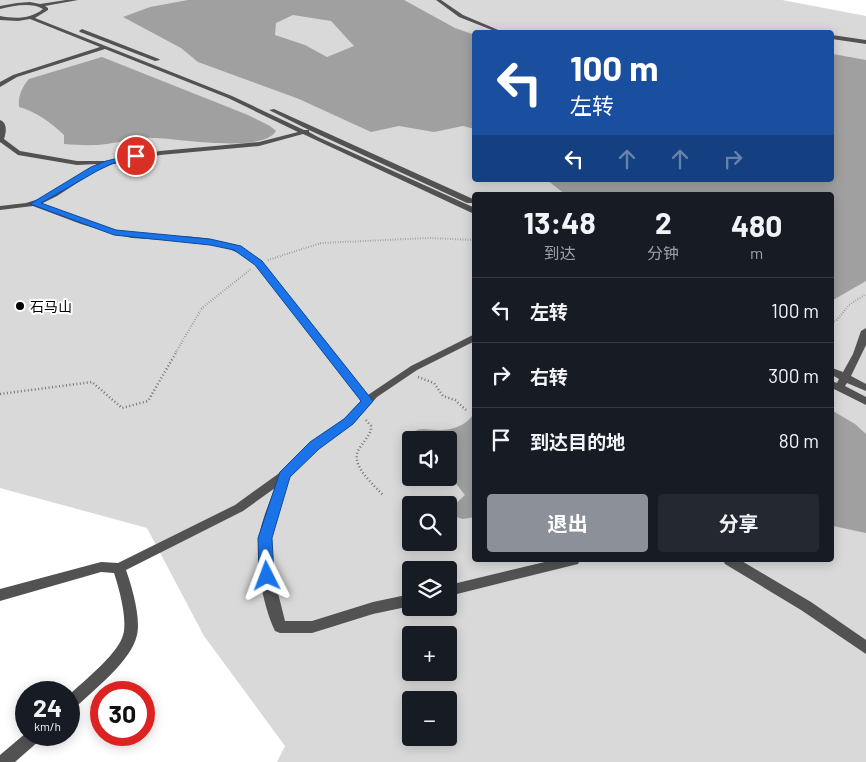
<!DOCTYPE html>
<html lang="zh">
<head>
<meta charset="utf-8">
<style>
	body { margin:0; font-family:Barlow,"Noto Sans SC",sans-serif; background:#242831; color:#f1f3f6; height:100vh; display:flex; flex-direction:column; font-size:19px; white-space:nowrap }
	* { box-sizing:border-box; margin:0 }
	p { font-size:16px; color:#9ea1a6 }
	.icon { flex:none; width:28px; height:28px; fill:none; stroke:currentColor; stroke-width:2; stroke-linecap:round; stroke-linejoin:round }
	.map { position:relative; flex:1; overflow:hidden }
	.sheet { position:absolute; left:472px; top:192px; width:362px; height:370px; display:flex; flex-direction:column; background:#171b24; border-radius:5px; box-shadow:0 2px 12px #0003 }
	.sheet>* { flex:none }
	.top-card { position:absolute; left:472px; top:30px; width:362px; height:152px; border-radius:5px; box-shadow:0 2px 12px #0003; background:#1a4fa0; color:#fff; overflow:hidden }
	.buttons { position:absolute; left:402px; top:431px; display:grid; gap:10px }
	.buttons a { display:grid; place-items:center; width:55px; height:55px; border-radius:5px; background:#171b24; box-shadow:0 2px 12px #0003; font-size:25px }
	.speed { position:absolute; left:15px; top:681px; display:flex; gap:10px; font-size:25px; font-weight:700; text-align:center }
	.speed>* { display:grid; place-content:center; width:65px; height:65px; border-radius:50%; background:#171b24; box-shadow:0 2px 12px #0003; line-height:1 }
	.speed small { font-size:12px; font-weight:400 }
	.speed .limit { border:8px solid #d22; background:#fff; color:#111 }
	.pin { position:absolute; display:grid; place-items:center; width:42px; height:42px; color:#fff; margin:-21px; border:2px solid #fff; border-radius:50%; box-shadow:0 1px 5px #0007 }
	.me { position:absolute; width:55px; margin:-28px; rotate:357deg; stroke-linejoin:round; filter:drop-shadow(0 0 4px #0008) }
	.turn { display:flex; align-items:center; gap:18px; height:105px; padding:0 15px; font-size:22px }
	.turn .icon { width:65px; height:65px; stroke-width:2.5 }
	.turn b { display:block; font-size:35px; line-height:42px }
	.lanes { display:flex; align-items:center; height:48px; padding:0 15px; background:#0003; justify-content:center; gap:25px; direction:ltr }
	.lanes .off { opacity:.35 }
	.eta { display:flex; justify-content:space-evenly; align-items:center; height:85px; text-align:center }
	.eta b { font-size:30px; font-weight:700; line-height:35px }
	.action { display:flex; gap:10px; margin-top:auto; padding:10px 15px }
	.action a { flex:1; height:58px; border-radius:5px; background:#8c9099; color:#fff; font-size:20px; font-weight:700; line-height:58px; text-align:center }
	.action a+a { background:#242831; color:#f1f3f6 }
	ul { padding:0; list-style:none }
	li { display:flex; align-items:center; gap:15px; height:65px; padding:0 15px; border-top:1px solid #363941 }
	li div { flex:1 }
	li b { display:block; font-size:19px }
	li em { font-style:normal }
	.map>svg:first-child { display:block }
</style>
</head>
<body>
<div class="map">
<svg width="866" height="762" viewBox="0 0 866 762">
	<rect width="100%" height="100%" fill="#fff"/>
	<path fill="#d9d9d9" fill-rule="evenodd" d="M 0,0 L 782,0 L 866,16 L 866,762 L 277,762 L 285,746 L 204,636 L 147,528 L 0,488 ZM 475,32 L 832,32 L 832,180 L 475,180 ZM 475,195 L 832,195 L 832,560 L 475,560 ZM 411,440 L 449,440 L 449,478 L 411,478 ZM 411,505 L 449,505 L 449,542 L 411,542 ZM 411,570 L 449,570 L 449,608 L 411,608 ZM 411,635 L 449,635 L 449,672 L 411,672 ZM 411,700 L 449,700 L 449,738 L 411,738 Z"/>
	<g fill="#a0a0a0" fill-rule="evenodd">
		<path d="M 188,0 L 404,0 L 455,28 L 475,35 L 475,129 L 463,126 L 434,132 L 399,126 L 371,132 L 299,99 L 198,62 L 181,48 L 123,17 L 150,7 ZM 293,15 L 331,21 L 354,46 L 327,57 L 305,45 L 275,35 L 276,23 Z"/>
		<path d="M 833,54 L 866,60 L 866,281 L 833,300 L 832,195 L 566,195 L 547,180 L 832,180 Z"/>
		<path d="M 102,57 L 248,115 L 270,126 L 276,131 C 262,154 177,138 153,138 C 137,137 122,142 107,144 C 92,146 78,145 64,144 L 64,135 C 50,122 37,112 19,107 C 18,96 22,87 29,79 Z"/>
		<path d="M 475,411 L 475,517 L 463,519 L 449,515 L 449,510 L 465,495 L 449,475 L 449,440 L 411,440 L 411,451 L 410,440 L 413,432 C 422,427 427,430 437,430 C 451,431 469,425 475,411 Z"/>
		<path d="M 833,411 L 855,424 L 866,434 L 866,533 L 833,526 Z"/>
	</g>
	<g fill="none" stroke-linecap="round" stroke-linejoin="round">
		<g stroke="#747474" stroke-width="2" stroke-dasharray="0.5 2" stroke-linecap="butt">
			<path d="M 268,260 L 321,243 L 429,238 L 475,240"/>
			<path d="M 832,322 L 836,321 L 849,305 L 866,294"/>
			<path d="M 176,352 L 202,308 L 251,269"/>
		</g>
		<g stroke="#747474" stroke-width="2.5" stroke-dasharray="1 2.5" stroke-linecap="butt">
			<path d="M 418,377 L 434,383 L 443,396 L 455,400 L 466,410"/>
			<path d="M 0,394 L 92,382 L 122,408 L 148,401 L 177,351"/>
			<path d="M 366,420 L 371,426 L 371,430 C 368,438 362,443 358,451 C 351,466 374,485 383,495"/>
		</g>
		<g fill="#525252" fill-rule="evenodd">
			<path d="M 66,0 L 78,0 L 45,6 L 48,8 L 48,10 L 35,18 L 232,96 L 304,130 L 309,130 L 269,110 L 274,109 L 473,199 L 473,203 L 467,203 L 309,130 L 309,132 L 318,137 L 475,208 L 475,213 L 472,213 L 303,134 L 259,146 L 160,155 L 113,164 L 94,172 L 57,196 L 41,204 C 70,215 101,229 133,233 C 182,239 218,230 262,261 L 368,395 L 411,366 L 475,334 L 475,341 L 417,370 L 377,397 L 353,424 L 318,449 L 290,476 L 276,516 L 271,539 L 273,573 L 285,621 L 312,621 L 373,602 L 411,594 L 411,606 L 373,614 L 312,633 L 280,633 L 275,631 C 263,606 254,560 260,532 C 263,517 269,503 275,488 L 243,511 L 126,570 C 132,587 141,618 137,635 C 131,662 93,690 74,709 L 69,711 L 69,695 C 84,681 115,656 122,638 C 129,623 119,588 114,573 L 101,572 L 0,601 L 0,589 L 101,562 L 118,563 L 235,505 L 278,474 L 310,443 L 345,418 L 361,401 L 256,265 L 241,254 L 224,247 L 209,243 L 132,238 L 114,234 L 81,224 L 33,206 L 0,210 L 0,206 L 26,203 L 42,198 L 97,164 L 77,165 L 18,155 L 0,142 L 0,120 C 8,123 6,133 4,139 L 20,151 L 77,161 L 108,161 L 160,151 L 259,142 L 298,132 L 228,98 L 105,49 L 17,77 L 0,87 L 0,82 L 13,75 L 100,47 L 30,19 L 18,21 L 0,20 L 0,16 C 15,19 31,19 43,9 C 30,2 14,6 0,9 L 0,6 L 17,3 L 30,2 L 40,4 Z"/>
			<path d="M 436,0 L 441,0 L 463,15 L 503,32 L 497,32 L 459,17 Z"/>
			<path d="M 82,29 L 159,59 L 160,60 L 155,61 L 80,32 L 79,31 Z"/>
			<path d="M 832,35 L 866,40 L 866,44 L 832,39 Z"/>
			<path d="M 866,328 L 866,345 L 851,376 L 866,384 L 866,391 L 847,383 L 845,386 L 866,397 L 866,405 L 832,388 L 832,381 L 837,383 L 839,379 L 832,375 L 832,368 L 843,372 L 853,354 L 861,331 Z"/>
			<path d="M 553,560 L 580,560 L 578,564 L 574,565 L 449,596 L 449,585 Z"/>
			<path d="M 723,560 L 740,560 L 811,602 L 866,640 L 866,654 L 801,610 L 725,564 Z"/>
			<path d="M 26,733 L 26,735 L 42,735 L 40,740 L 15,762 L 0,762 L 0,755 Z"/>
		</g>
	</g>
	<path fill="#1a73e8" stroke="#114b97" d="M 136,154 L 140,156 L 139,158 L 111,164 L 97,171 L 41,203 L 116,230 L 210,239 L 241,246 L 262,261 L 373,401 L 353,424 L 319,449 L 290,477 L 272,538 L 274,576 L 272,580 L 267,582 L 262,580 L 259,576 L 258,538 L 280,472 L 310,442 L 344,419 L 361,401 L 255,265 L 234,250 L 210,245 L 114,235 L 30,204 L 91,167 L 106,161 Z"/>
	<circle fill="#000" stroke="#fff" stroke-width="2" cx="20" cy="306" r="5"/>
	<g text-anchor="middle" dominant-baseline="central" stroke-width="4" stroke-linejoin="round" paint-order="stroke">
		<g font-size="14" fill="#000" stroke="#fff" text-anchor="start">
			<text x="30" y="306">石马山</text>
		</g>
	</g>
</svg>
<div class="buttons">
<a><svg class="icon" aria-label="sound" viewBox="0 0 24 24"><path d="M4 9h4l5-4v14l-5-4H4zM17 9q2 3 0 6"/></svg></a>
<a><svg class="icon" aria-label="search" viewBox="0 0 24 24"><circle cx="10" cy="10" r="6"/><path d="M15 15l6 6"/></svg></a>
<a><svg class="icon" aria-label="layers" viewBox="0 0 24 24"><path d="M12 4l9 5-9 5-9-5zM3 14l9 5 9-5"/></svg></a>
<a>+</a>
<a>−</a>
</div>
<div class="speed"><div>24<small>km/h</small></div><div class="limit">30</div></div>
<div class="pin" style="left:136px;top:156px;background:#d93025"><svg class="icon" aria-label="arrive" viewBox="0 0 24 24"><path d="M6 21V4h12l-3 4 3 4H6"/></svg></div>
<svg class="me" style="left:267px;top:576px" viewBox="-20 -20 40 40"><path d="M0-17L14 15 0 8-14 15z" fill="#1a73e8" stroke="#fff" stroke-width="4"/></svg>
<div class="top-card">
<div class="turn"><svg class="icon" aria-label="left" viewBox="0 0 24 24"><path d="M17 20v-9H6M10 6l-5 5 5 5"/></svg><div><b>100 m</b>左转</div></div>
<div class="lanes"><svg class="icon" aria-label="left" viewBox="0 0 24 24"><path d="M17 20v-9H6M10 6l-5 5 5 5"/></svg><svg class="icon off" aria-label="ahead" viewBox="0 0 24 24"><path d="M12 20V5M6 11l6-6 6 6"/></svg><svg class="icon off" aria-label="ahead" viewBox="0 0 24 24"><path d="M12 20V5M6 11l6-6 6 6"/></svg><svg class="icon off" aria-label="right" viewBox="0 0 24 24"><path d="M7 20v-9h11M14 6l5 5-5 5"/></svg></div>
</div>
<section class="sheet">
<div class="eta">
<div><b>13:48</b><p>到达</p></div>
<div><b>2</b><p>分钟</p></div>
<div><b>480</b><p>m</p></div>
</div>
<ul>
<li><svg class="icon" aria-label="left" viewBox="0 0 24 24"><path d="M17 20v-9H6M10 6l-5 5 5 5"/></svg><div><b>左转</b></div><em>100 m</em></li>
<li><svg class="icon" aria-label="right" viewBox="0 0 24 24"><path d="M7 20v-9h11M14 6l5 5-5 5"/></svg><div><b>右转</b></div><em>300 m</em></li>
<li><svg class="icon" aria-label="arrive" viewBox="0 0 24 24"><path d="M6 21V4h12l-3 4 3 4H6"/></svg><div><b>到达目的地</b></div><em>80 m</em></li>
</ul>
<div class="action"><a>退出</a><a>分享</a></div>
</section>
</div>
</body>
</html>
